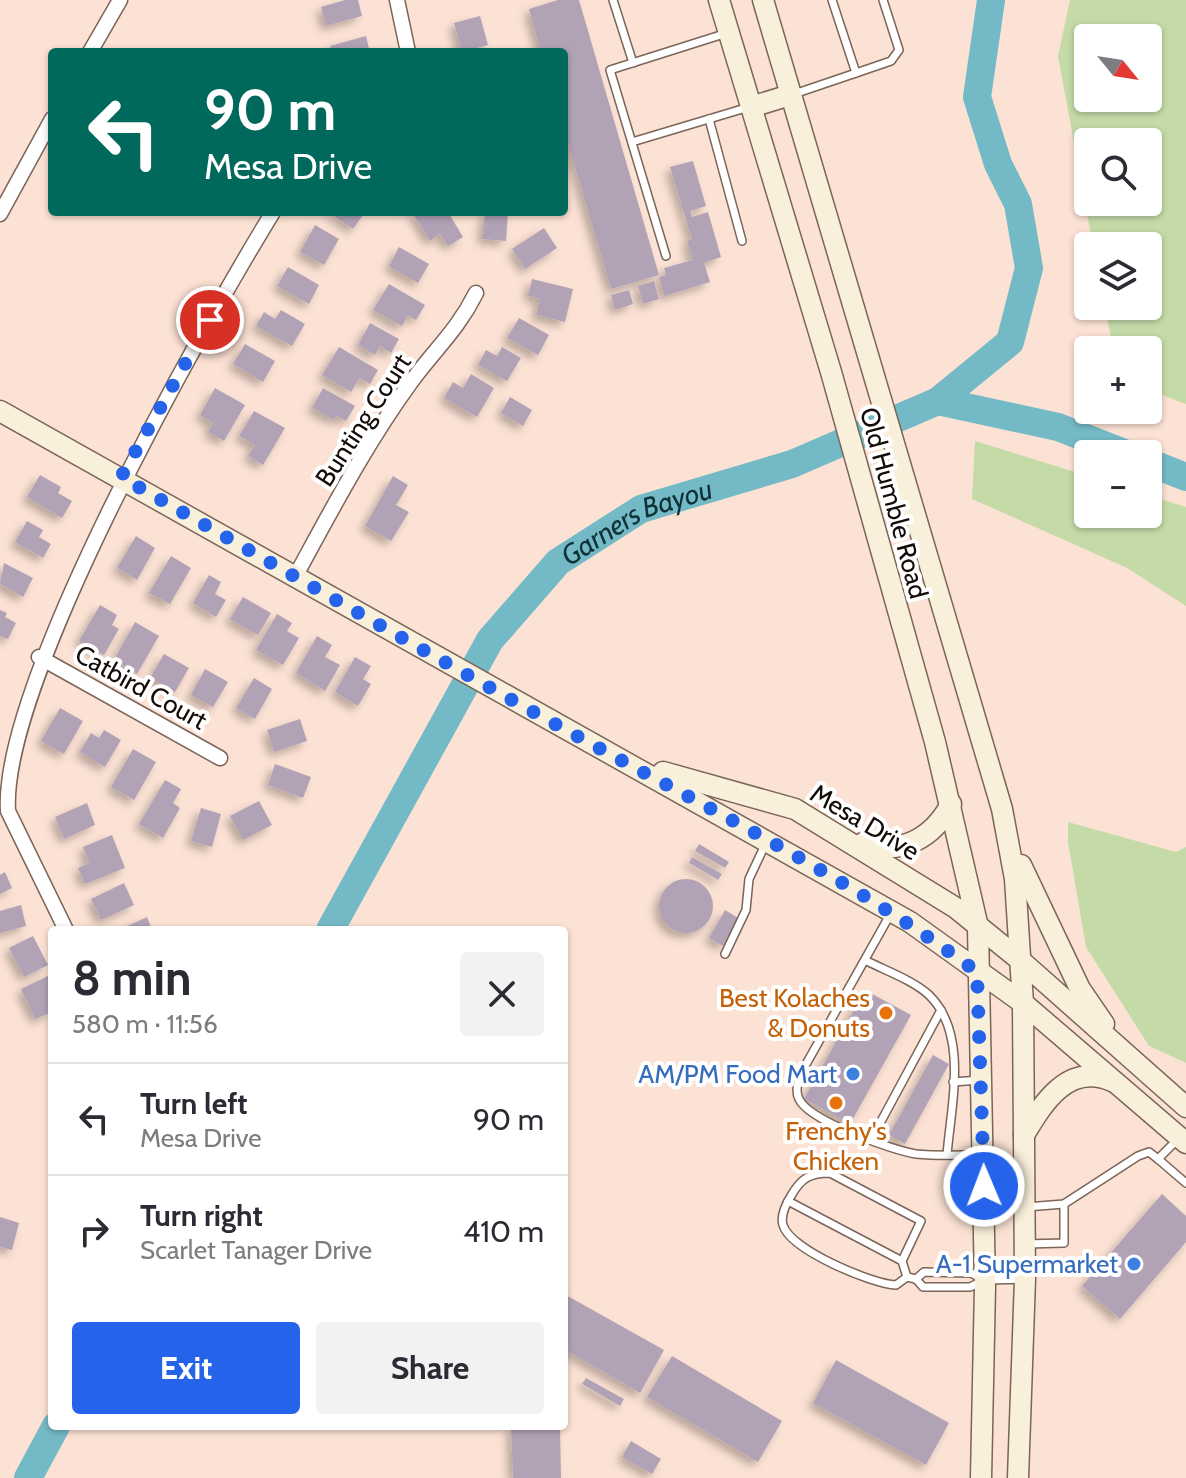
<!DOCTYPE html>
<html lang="en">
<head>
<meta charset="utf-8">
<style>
	body { margin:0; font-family:Cabin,sans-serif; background:#f2f2f3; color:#2b2b33; height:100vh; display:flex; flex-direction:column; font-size:30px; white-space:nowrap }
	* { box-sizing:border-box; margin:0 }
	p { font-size:26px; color:#7c7c81 }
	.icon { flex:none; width:44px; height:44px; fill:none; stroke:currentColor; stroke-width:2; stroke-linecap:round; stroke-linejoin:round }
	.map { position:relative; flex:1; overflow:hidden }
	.sheet { position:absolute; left:48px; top:926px; width:520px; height:504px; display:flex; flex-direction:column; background:#fff; border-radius:8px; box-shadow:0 2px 6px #0004 }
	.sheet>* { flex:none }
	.banner { position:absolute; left:48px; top:48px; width:520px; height:168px; border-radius:8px; box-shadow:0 2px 6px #0004; background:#00695c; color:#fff; overflow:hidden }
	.needle { width:52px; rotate:120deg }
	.fabs { position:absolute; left:1074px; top:24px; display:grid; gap:16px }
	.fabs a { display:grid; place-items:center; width:88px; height:88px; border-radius:8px; background:#fff; box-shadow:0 2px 6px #0004; font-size:40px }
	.pin { position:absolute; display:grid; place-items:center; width:68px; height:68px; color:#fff; margin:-34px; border:4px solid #fff; border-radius:50%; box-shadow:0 2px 8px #0007 }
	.me { position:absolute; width:88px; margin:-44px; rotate:359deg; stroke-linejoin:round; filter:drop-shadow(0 0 6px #0008) }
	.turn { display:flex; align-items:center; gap:28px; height:168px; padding:0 24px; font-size:36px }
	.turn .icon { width:104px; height:104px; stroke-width:2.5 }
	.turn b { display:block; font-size:56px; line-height:68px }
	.round { display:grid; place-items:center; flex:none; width:84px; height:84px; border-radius:8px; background:#f2f2f3 }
	.head { display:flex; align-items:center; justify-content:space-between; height:136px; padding:0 24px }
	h1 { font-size:48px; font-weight:700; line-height:60px }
	.button { display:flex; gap:16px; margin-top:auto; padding:16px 24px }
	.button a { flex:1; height:92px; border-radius:8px; background:#2563eb; color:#fff; font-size:32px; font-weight:700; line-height:92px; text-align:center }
	.button a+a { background:#f2f2f3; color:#2b2b33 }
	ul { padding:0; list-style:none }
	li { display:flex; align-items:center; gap:24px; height:112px; padding:0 24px; border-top:2px solid #e1e1e2 }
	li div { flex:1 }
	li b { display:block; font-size:30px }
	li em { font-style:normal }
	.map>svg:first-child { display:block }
</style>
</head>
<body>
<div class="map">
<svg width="1186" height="1478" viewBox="0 0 1186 1478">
	<defs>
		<filter id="shadow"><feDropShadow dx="-5" dy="5" stdDeviation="4" flood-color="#0004"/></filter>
	</defs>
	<rect width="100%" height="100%" fill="#fce2d4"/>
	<g fill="#c4dba8" fill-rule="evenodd">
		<path d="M 1070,0 L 1186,0 L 1186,404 L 1162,395 L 1148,380 L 1148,350 L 1119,350 L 1112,343 L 1105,306 L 1148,306 L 1148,246 L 1093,246 L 1058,56 ZM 1088,38 L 1148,38 L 1148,98 L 1088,98 ZM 1088,142 L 1148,142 L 1148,202 L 1088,202 Z"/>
		<path d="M 975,441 L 1088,476 L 1088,514 L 1148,514 L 1148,495 L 1186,507 L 1186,606 L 1127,568 L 972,499 Z"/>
		<path d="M 1068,822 L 1176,852 L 1186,847 L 1186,1063 L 1149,1046 L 1086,947 L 1068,842 Z"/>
	</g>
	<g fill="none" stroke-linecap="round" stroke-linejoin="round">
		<g stroke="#74bac6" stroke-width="28">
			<path d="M 938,401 L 1010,342 L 1029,268 L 1018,204 L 998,164 L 977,97 L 991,0"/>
			<path d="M 1148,462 L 1186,477"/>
			<path id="s1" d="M 330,930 L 490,640 L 558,562 L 641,509 L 792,464 L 938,401 L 1058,427 L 1127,454"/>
			<path d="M 28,1478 L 56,1426"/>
		</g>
	</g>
	<g fill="#b2a2b6" filter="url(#shadow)">
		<path d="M 345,0 L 358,0 L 362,16 L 326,26 L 321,7 Z"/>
		<path d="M 558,0 L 579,0 L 659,275 L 611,289 L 564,130 L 564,52 L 541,52 L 529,9 Z"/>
		<path d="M 480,16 L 488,45 L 462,52 L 454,23 Z"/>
		<path d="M 366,36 L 369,49 L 364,52 L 332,52 L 330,46 Z"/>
		<path d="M 693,161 L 706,206 L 690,211 L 692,217 L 708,212 L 721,257 L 704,263 L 710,282 L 664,296 L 659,277 L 666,275 L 664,268 L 693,260 L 687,241 L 692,239 L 670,167 Z"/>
		<path d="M 328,212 L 365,212 L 353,229 Z"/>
		<path d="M 412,212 L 448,212 L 463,237 L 448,246 L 440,234 L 430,241 Z"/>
		<path d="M 485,212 L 508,212 L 506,241 L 482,239 Z"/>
		<path d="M 315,225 L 339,239 L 324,265 L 300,252 Z"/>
		<path d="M 544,228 L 557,248 L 525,269 L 512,249 Z"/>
		<path d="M 399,247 L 429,264 L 418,283 L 389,266 Z"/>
		<path d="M 288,267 L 319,285 L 309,304 L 277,286 Z"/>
		<path d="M 532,279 L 573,289 L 565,322 L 536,315 L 540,299 L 528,296 Z"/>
		<path d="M 654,281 L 659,299 L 643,304 L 638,286 Z"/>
		<path d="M 389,284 L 425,305 L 416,320 L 408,315 L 402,326 L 373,310 Z"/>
		<path d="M 629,290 L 633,304 L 615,310 L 611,295 Z"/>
		<path d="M 281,310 L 305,324 L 292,346 L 256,326 L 264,312 L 275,319 Z"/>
		<path d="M 519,318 L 549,335 L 538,355 L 507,338 Z"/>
		<path d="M 370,323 L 399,339 L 391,353 L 380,346 L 375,355 L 358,345 Z"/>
		<path d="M 245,344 L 275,361 L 263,382 L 233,364 Z"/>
		<path d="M 339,347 L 378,370 L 370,384 L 359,378 L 351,392 L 322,375 Z"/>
		<path d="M 502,347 L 521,358 L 507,381 L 478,365 L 486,350 L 497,356 Z"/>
		<path d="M 471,374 L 494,388 L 477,417 L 444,398 L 453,382 L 463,388 Z"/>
		<path d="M 215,388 L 245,405 L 224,441 L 208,432 L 213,423 L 200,415 Z"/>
		<path d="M 323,388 L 355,406 L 346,421 L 336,416 L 334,420 L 312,408 Z"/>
		<path d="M 510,397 L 532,410 L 523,426 L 501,413 Z"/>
		<path d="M 254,411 L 285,428 L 263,465 L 248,456 L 255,445 L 239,436 Z"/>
		<path d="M 40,475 L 61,487 L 58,493 L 72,501 L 62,518 L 27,497 Z"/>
		<path d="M 393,476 L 408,485 L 396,505 L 409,512 L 391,541 L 365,526 Z"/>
		<path d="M 27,521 L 43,530 L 39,537 L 51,544 L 43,558 L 15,542 Z"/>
		<path d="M 136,536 L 155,548 L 137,580 L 117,568 Z"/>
		<path d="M 171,556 L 191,568 L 170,604 L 149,593 Z"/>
		<path d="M 4,563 L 33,578 L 23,597 L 0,584 Z"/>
		<path d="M 209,575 L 221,582 L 215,594 L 226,600 L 216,617 L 193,603 Z"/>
		<path d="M 243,597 L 271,613 L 258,635 L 230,619 Z"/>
		<path d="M 100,605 L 117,615 L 112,625 L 119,629 L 104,655 L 79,641 Z"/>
		<path d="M 0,610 L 7,613 L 5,617 L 16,623 L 8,639 L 0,636 Z"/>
		<path d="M 277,614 L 292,623 L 287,631 L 299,638 L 283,665 L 256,650 Z"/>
		<path d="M 135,622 L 159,636 L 137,674 L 114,660 Z"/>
		<path d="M 317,636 L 332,645 L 325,657 L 340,665 L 325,691 L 296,673 Z"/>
		<path d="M 164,654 L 189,668 L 175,692 L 150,678 Z"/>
		<path d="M 355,657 L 371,666 L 363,679 L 371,684 L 358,706 L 335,692 Z"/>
		<path d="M 205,669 L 228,682 L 213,707 L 191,695 Z"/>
		<path d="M 254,678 L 272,689 L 255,719 L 236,708 Z"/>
		<path d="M 60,708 L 83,721 L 64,754 L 41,741 Z"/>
		<path d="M 300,719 L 307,741 L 274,752 L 267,730 Z"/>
		<path d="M 104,730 L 121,740 L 105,767 L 80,752 L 91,733 L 99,738 Z"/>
		<path d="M 133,749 L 156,762 L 134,800 L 111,787 Z"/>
		<path d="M 275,764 L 311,777 L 303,798 L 268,785 Z"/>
		<path d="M 165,780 L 181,789 L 173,803 L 180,808 L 163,838 L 139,824 Z"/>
		<path d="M 259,801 L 272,825 L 243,840 L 230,816 Z"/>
		<path d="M 87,803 L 95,825 L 64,839 L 55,817 Z"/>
		<path d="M 201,808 L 221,814 L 212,847 L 191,841 Z"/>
		<path d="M 112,835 L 125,868 L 85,884 L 78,868 L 89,863 L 83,847 Z"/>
		<path d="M 699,844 L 729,862 L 725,868 L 695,851 Z"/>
		<path d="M 692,857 L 722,874 L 718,880 L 689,863 Z"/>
		<path d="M 5,872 L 12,888 L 0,894 L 0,875 Z"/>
		<circle cx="686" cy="906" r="27"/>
		<path d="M 124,883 L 134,905 L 101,920 L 91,899 Z"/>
		<path d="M 21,905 L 26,926 L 0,933 L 0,911 Z"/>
		<path d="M 725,910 L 738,918 L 723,946 L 709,938 Z"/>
		<path d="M 147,917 L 152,930 L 119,930 Z"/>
		<path d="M 33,936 L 48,965 L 24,977 L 9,948 Z"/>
		<path d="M 52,974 L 52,1012 L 35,1019 L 21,989 Z"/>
		<path d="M 865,990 L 911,1015 L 850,1124 L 804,1099 Z"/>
		<path d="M 933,1055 L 949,1064 L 905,1144 L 889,1135 Z"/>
		<path d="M 1162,1194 L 1186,1216 L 1186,1242 L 1120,1319 L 1082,1286 Z"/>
		<path d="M 0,1217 L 19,1223 L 12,1250 L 0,1247 Z"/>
		<path d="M 564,1294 L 664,1350 L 640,1393 L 564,1349 Z"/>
		<path d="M 672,1356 L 782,1421 L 758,1462 L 647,1397 Z"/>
		<path d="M 836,1360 L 949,1423 L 926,1465 L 813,1403 Z"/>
		<path d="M 586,1378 L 624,1399 L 620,1406 L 582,1384 Z"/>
		<path d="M 511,1426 L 560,1426 L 561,1478 L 513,1478 Z"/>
		<path d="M 631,1441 L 661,1459 L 652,1474 L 622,1457 Z"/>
	</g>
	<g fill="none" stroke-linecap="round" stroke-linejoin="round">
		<g stroke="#7b6458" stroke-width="10">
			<g id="lane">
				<path d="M 613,0 L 633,63"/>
				<path d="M 832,0 L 856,73 L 891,61 L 899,50 L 883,0"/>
				<path d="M 794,94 L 856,73"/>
				<path d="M 709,119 L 742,241"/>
				<path d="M 632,142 L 749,107"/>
				<path d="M 666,256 L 610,70 L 727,33"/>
				<path d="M 891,913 L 800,1075 C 798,1083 795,1091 799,1099 C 809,1121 892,1150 916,1154 C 936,1156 958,1155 978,1155"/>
				<path d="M 725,954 L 746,910 L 749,879 L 765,845"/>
				<path d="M 865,960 C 884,970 913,980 929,995 C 969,1034 951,1105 947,1155"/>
				<path d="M 953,1082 L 980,1080"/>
				<path d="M 1178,1139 L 1158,1159 L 1186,1183"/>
				<path d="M 871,1140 L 941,1010"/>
				<path d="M 788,1201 L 902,1261"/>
				<path d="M 1026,1207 L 1064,1204 L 1138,1156 L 1149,1152 L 1158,1159"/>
				<path d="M 1025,1244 L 1064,1243 L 1064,1204"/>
				<path d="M 907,1277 L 896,1285 C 872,1284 790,1250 783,1225 C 780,1215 786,1204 791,1196 C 801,1178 810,1173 830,1173 L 921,1221 L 902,1261 L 907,1277 L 916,1279"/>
				<path d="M 983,1279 L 971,1273 L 924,1272 L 916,1279 L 923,1287 L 970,1287 L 985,1280 L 1024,1279"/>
			</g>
		</g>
		<g stroke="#7b6458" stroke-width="17">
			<g id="street">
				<path d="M 397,0 L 408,52"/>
				<path d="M 90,52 L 120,0"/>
				<path d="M 0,214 L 52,119"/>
				<path d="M 295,577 C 331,511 367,442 411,382 C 435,349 457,331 476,293"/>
				<path d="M 39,657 L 220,758"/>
				<path d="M 66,930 L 8,811 C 0,685 202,328 273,212"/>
			</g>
		</g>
		<g stroke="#7b6458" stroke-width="23">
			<g id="secondary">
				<path d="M 719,0 L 831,372 L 935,742 L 978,927 L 985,1286 L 981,1478"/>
				<path d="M 763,0 L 1002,809 L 1015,879 L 1023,1003 L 1025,1279 L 1018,1478"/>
				<path d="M 751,107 L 790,95"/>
				<path d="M 0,411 L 910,922 L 1023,1003 L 1186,1143"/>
				<path d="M 663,772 L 795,809 L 956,908 L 1020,960 L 1186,1107"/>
				<path d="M 863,843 C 901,856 933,838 951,804"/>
				<path d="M 1021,865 L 1080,989 L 1104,1024"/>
				<path d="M 1024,1135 C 1043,1103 1068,1062 1112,1081"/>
			</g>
		</g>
		<use href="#lane" stroke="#fff" stroke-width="7"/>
		<use href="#street" stroke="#fff" stroke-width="14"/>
		<use href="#secondary" stroke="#f9f0db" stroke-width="20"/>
	</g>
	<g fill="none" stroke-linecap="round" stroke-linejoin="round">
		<path stroke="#2563eb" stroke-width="14" stroke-dasharray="0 25.2" d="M 210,320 L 121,477 C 286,571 450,667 617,758 C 740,825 864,888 977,972 L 984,1186"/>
	</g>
	<g fill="#e8710a" stroke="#fff" stroke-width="3">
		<circle cx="886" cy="1013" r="8"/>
		<circle cx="836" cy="1103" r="8"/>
	</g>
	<g fill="#3f7fe0" stroke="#fff" stroke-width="3">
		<circle cx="853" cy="1074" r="8"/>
		<circle cx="1134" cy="1264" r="8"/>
	</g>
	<g text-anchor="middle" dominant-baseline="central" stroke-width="8" stroke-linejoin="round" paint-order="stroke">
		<g font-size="26" fill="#130b07" stroke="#fff">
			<text transform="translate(363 420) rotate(-57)">Bunting Court</text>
			<text transform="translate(894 503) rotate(75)">Old Humble Road</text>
			<text transform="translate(141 687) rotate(29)">Catbird Court</text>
			<text transform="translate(865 822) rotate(31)">Mesa Drive</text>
		</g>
		<g font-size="26" fill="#c56008" stroke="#fff" text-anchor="end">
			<text x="870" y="998">Best Kolaches<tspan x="870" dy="30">&amp; Donuts</tspan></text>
			<text x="836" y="1131" text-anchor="middle">Frenchy's<tspan x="836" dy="30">Chicken</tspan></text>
		</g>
		<g font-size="26" fill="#366cbe" stroke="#fff" text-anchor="end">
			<text x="837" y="1074">AM/PM Food Mart</text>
			<text x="1118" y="1264">A-1 Supermarket</text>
		</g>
		<g font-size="28" font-style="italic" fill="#0e3237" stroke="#fff">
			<text stroke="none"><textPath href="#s1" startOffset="524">Garners Bayou</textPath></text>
		</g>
	</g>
</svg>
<div class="fabs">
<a><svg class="needle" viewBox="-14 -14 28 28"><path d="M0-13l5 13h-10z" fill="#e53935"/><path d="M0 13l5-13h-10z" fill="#7c7c81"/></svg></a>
<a><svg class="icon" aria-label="search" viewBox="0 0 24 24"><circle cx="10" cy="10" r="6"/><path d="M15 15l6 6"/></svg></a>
<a><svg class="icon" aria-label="layers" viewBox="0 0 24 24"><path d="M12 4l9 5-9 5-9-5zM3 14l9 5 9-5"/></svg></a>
<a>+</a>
<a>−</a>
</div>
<div class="pin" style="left:210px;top:320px;background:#d93025"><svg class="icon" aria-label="arrive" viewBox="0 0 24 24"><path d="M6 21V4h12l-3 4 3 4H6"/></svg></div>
<svg class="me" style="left:984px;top:1186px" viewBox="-20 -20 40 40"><circle r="17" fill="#2563eb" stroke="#fff" stroke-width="3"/><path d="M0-11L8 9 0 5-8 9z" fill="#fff"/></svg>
<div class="banner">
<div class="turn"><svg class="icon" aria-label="left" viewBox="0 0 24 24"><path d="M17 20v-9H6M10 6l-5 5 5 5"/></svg><div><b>90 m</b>Mesa Drive</div></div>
</div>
<section class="sheet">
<div class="head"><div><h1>8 min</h1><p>580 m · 11:56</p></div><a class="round"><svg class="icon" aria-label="close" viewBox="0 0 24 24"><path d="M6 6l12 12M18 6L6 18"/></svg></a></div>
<ul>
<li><svg class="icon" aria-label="left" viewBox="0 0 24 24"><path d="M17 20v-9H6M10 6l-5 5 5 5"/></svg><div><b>Turn left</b><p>Mesa Drive</p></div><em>90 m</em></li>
<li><svg class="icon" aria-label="right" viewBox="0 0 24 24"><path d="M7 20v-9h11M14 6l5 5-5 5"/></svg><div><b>Turn right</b><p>Scarlet Tanager Drive</p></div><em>410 m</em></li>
</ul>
<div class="button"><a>Exit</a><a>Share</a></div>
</section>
</div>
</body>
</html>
